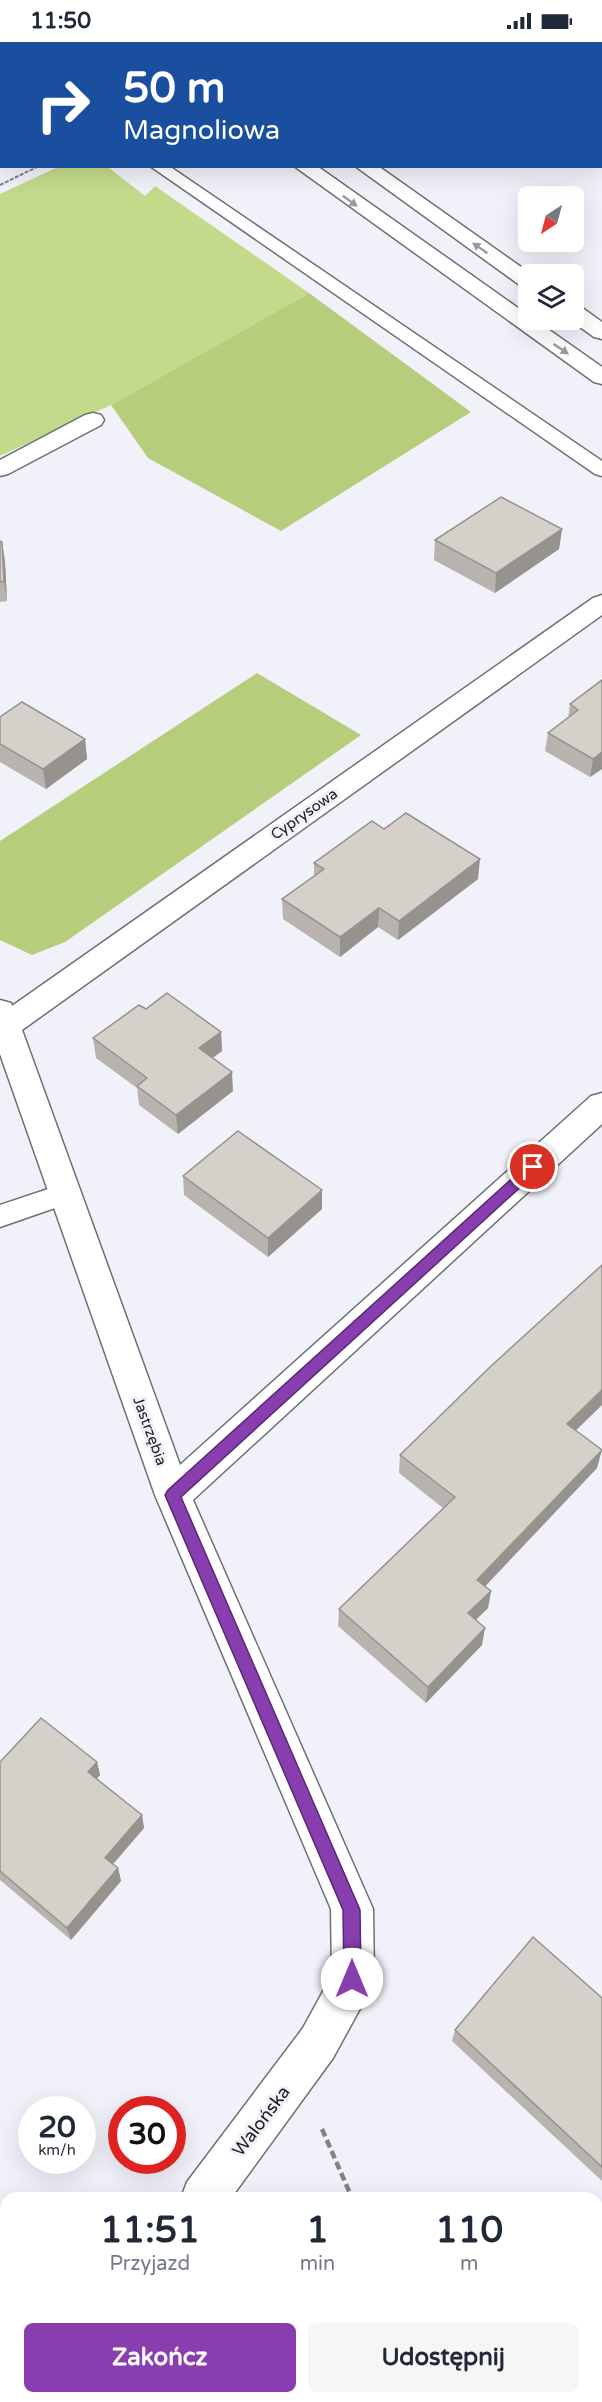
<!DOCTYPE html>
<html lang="pl">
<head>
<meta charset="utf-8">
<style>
	body { margin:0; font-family:"Varela Round",sans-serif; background:#f6f6f7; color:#1f2937; height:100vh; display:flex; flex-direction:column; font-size:22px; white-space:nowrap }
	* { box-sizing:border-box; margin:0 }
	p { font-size:20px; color:#747a83 }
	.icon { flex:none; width:33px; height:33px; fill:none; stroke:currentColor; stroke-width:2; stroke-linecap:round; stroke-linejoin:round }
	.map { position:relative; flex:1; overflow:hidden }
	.side { position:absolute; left:0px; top:2150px; width:603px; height:212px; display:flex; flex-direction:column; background:#fff; border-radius:18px 18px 0 0; box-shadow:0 6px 24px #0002 }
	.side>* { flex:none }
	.top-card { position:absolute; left:0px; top:0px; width:603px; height:126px; box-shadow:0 6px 24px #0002; background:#1a4fa0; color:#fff; overflow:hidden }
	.needle { width:39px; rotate:216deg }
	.controls { position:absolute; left:518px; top:144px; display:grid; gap:12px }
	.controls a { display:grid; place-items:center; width:66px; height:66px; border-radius:9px; background:#fff; box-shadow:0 6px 24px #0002; font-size:30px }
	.speed { position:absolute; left:18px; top:2054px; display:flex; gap:12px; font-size:30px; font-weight:700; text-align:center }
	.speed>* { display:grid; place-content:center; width:78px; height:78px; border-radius:50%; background:#fff; box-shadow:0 6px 24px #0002; line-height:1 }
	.speed small { font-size:15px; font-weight:400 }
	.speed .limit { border:9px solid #d22; background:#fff; color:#111 }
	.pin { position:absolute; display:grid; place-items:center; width:51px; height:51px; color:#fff; margin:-26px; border:3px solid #fff; border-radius:50%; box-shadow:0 2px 6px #0007 }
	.me { position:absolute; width:66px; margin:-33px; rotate:0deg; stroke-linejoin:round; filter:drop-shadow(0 0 4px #0008) }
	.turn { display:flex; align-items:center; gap:21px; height:126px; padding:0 24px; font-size:27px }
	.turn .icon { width:78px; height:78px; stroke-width:2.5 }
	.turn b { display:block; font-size:42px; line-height:51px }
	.eta { display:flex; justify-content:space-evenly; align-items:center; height:102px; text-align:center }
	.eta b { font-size:36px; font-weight:700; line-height:42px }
	.button { display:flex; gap:12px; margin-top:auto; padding:12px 24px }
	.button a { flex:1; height:69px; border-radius:9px; background:#893eaf; color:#fff; font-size:24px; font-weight:700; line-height:69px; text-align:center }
	.button a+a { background:#f6f6f7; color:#1f2937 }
	.status { display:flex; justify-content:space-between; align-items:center; height:42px; padding:0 30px; background:#fff; direction:ltr }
	.status svg { height:16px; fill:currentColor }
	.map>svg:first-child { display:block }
</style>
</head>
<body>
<div class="status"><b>11:50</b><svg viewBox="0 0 49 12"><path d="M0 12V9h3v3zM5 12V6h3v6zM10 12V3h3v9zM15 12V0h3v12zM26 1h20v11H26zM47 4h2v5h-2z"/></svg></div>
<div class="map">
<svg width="602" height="2360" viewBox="0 0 602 2360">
	<rect width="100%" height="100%" fill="#f0f1f9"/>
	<path fill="#c3da8a" d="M 58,125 L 108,125 L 145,154 L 155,144 L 309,251 L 111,363 L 0,414 L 0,152 Z"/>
	<g fill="#b6cd7b">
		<path d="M 309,251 L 471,370 L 281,489 L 148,416 L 111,363 Z"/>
		<path d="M 257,631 L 361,693 L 65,900 L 32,913 L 0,898 L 0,799 Z"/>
	</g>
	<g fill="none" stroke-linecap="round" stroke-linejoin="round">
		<g stroke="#6f7076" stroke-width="3">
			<g id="lane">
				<path d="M 0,0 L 8,0 L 9,2 L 2,2 L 2,6 Z"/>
				<path d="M 150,124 L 169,124 L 602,419 L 602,434 L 595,432 Z"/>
				<path d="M 66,1141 L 75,1145 L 79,1152 L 75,1159 L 0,1185 L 0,1163 Z"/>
			</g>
		</g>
		<g stroke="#6f7076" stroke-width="3">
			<g id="street">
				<path d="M 568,0 L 589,0 L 590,2 L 569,2 Z"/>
				<path d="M 93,371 L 101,373 L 104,378 L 101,383 L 8,432 L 0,434 L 0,418 L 85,373 Z"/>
				<path d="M 602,553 L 602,573 L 22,988 L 180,1423 L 591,1054 L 602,1051 L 602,1082 L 193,1458 L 373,1867 L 374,1937 L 368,1952 L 333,2016 L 231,2156 L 181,2156 L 187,2140 L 303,1986 L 332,1933 L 331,1867 L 155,1453 L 0,1012 L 0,958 L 11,961 L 12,964 L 593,556 Z"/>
				<path d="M 28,2355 L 78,2355 L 76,2360 L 26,2360 Z"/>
			</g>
		</g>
		<g stroke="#6f7076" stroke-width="3">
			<g id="primary">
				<path d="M 126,0 L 145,0 L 146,2 L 127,2 Z"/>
				<path d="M 187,0 L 206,0 L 207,2 L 188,2 Z"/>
				<path d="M 294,124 L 317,124 L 528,273 L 528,278 L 535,278 L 602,325 L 602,342 L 594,340 Z"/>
				<path d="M 355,124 L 378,124 L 531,232 L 528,232 L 528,246 L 521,244 Z"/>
				<path d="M 573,264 L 581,265 L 602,280 L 602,297 L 594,295 L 570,278 L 573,278 Z"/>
			</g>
		</g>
		<path stroke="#828287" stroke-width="2" stroke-dasharray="4 1.5" stroke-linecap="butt" d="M 0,143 L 39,124"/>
		<g stroke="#828287" stroke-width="4.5" stroke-dasharray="8 4" stroke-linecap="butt">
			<path d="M 322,2087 L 352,2156"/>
			<path d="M 438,2355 L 440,2360"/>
		</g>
		<use href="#lane" fill="#fff" fill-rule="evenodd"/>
		<use href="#street" fill="#fff" fill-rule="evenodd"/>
		<use href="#primary" fill="#fff" fill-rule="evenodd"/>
	</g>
	<g fill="#b8b3ae">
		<path d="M 562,487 L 559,507 L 495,551 L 434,518 L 435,498 Z"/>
		<path d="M 0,499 L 2,500 L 5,520 L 7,559 L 0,560 Z"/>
		<path d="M 602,638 L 602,727 L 590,735 L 545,709 L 548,691 L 568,676 L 570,662 Z"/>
		<path d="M 0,675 L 85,697 L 87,717 L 46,747 L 0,720 Z"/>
		<path d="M 384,787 L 478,837 L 398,898 L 378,885 L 340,915 L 283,877 L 282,857 L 314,834 L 314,821 Z"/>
		<path d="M 146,967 L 221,990 L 222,1009 L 213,1016 L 233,1049 L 178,1092 L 139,1063 L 137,1046 L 96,1016 L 93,996 Z"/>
		<path d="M 183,1134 L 322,1148 L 322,1167 L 268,1215 L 184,1153 Z"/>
		<path d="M 576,1389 L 597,1426 L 485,1544 L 491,1549 L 488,1566 L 476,1578 L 482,1603 L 426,1661 L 338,1584 L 339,1567 L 443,1466 L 399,1431 L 400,1413 Z"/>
		<path d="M 0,1720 L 97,1720 L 100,1733 L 97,1737 L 142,1773 L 144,1786 L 113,1822 L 118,1826 L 121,1839 L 71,1898 L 0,1838 Z"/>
		<path d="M 602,1956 L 602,2139 L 452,1999 L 455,1988 Z"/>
	</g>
	<g fill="#96928d">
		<path d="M 562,487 L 559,507 L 495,551 L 496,531 Z"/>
		<path d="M 2,500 L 5,520 L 7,559 L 4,539 Z"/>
		<path d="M 85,697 L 87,717 L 46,747 L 43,727 Z"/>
		<path d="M 602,710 L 602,727 L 590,735 L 593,717 Z"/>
		<path d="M 480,817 L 478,837 L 398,898 L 399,879 Z"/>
		<path d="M 379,866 L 378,885 L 340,915 L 340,895 Z"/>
		<path d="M 221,990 L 222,1009 L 200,1025 L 199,1006 Z"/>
		<path d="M 232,1030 L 233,1049 L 178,1092 L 176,1073 Z"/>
		<path d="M 322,1148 L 322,1167 L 268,1215 L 268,1196 Z"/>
		<path d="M 602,1348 L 602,1363 L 563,1401 L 567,1382 Z"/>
		<path d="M 602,1408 L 597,1426 L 475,1555 L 477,1538 Z"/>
		<path d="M 491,1549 L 488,1566 L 465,1588 L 468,1571 Z"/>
		<path d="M 485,1586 L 482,1603 L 426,1661 L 428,1645 Z"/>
		<path d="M 97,1720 L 100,1733 L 91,1743 L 88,1730 Z"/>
		<path d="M 142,1773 L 144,1786 L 108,1828 L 105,1816 Z"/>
		<path d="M 118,1826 L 121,1839 L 71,1898 L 67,1886 Z"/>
	</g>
	<g fill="#d6d0ca" stroke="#96928d" stroke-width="1.5">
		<path d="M 501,455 L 562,487 L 496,531 L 435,498 Z"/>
		<path d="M 0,499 L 2,500 L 4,539 L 0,540 Z"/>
		<path d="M 602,638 L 602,710 L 593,717 L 548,691 L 578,668 L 570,662 Z"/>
		<path d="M 22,660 L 85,697 L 43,727 L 0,702 L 0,675 Z"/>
		<path d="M 406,771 L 480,817 L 399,879 L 379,866 L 340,895 L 282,857 L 324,827 L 314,821 L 372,779 L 384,787 Z"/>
		<path d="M 167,951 L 221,990 L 199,1006 L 232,1030 L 176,1073 L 137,1044 L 147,1036 L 93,996 L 139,963 L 146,967 Z"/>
		<path d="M 238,1089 L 322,1148 L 268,1196 L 183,1134 Z"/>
		<path d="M 602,1223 L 602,1348 L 567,1382 L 602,1408 L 477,1538 L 491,1549 L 468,1571 L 485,1586 L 428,1645 L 339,1567 L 455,1455 L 400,1413 L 490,1325 Z"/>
		<path d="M 41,1676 L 97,1720 L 88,1730 L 142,1773 L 105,1816 L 118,1826 L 67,1886 L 0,1829 L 0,1720 Z"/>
		<path d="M 533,1895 L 602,1956 L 602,2125 L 455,1988 Z"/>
	</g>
	<defs><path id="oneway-solid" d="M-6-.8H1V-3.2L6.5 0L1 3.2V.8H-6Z" transform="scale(1.5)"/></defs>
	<g fill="#9a9a9b">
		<use href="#oneway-solid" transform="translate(350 159) rotate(36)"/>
		<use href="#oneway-solid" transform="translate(480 206) rotate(-145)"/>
		<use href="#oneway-solid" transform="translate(561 307) rotate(34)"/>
	</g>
	<path fill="#893eaf" stroke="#592872" stroke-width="1.5" d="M 533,1120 L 538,1121 L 540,1125 L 538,1129 L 181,1455 L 360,1868 L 361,1937 L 359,1943 L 352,1946 L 346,1943 L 344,1937 L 343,1868 L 165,1453 L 168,1448 L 529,1121 Z"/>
	<g text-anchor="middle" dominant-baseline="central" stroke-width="6" stroke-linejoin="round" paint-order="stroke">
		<g font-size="15" fill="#1e1e21" stroke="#f0f1f9">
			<text transform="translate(304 772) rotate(-35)">Cyprysowa</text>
			<text transform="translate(150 1389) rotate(70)">Jastrzębia</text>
		</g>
		<g font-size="18" fill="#1e1e21" stroke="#f0f1f9">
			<text transform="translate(261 2079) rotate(-53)">Walońska</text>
		</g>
	</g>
</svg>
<div class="controls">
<a><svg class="needle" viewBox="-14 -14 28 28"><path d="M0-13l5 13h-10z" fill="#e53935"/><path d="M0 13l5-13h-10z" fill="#747a83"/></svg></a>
<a><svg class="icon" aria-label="layers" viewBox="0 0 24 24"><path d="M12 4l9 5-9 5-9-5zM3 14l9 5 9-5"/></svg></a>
</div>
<div class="speed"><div>20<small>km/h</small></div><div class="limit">30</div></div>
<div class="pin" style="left:533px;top:1125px;background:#d93025"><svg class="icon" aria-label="arrive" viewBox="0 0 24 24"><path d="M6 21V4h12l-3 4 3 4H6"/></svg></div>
<svg class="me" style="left:352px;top:1937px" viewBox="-20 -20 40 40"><circle r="19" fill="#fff"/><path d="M0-13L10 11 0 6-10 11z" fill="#893eaf"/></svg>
<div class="top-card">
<div class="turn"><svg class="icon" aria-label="right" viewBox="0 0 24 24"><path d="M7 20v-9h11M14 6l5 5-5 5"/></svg><div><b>50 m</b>Magnoliowa</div></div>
</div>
<section class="side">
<div class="eta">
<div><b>11:51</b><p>Przyjazd</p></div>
<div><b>1</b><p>min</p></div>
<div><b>110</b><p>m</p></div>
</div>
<div class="button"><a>Zakończ</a><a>Udostępnij</a></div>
</section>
</div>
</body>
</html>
